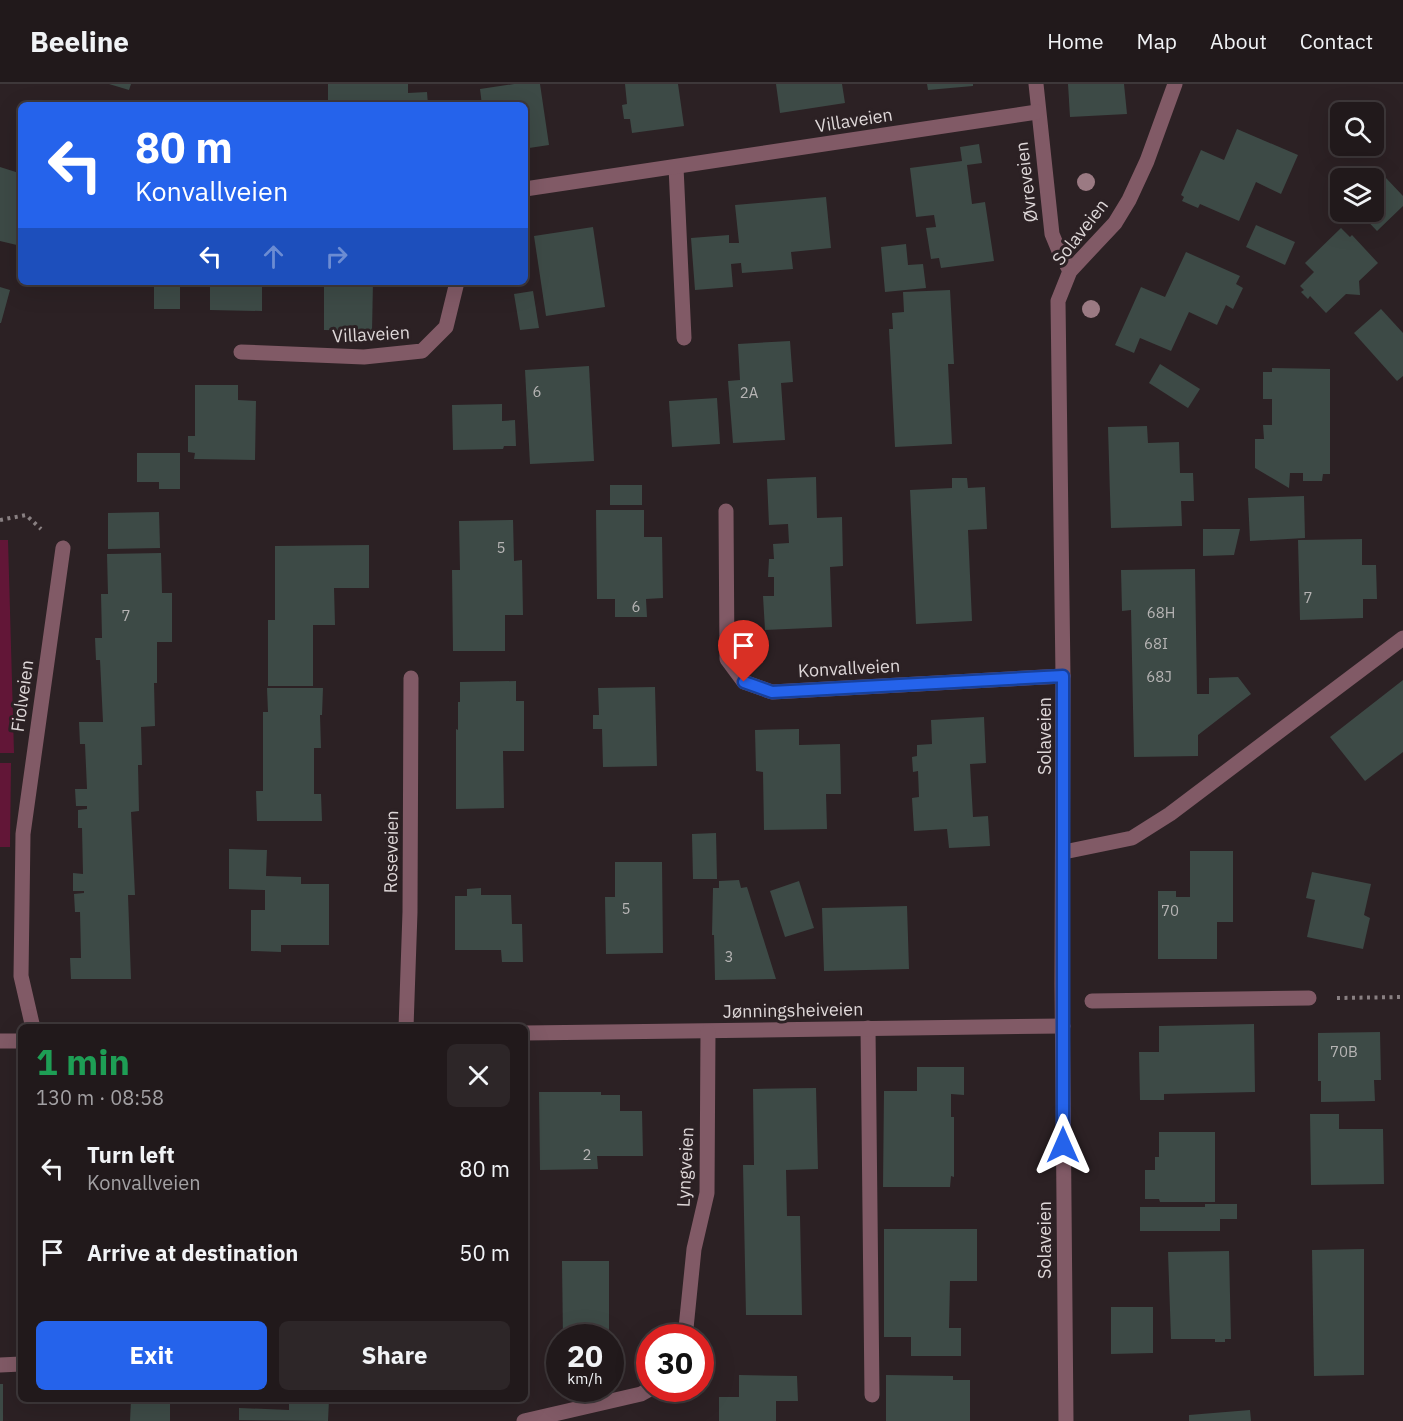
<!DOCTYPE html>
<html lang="en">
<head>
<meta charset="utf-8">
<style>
	body { margin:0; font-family:"IBM Plex Sans",sans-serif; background:#2d2628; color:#f1f3f6; height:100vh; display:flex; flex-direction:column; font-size:22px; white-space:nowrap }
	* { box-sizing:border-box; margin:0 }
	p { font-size:20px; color:#a2a0a3 }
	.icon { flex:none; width:33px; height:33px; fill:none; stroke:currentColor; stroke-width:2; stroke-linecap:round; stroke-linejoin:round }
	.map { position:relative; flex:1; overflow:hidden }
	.side { position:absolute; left:18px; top:940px; width:510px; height:378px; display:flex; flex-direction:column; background:#21191b; border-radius:9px; box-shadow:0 6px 24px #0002,0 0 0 2px #3e383a }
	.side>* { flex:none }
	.hud { position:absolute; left:18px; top:18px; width:510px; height:183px; border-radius:9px; box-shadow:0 6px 24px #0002,0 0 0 2px #3e383a; background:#2563eb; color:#fff; overflow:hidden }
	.fabs { position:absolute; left:1330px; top:18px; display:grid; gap:12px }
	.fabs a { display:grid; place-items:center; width:54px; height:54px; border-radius:9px; background:#21191b; box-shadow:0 6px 24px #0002,0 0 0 2px #3e383a; font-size:30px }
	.speed { position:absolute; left:546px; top:1240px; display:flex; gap:12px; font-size:30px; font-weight:700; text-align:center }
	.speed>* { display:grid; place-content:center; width:78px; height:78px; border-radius:50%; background:#21191b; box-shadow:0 6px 24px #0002,0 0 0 2px #3e383a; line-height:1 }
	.speed small { font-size:15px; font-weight:400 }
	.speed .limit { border:9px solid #d22; background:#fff; color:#111 }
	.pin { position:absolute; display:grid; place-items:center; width:51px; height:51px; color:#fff; margin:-62px -26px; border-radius:50% 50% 50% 0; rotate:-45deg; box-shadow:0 0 6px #0007 }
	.pin .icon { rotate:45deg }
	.me { position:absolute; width:66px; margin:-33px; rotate:0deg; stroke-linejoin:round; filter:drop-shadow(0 0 4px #0008) }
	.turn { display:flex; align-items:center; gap:21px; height:126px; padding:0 18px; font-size:27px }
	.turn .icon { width:78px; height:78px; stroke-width:2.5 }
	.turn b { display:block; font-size:42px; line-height:51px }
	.lanes { display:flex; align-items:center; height:57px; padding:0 18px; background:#0003; justify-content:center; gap:30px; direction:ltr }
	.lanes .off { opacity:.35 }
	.round { display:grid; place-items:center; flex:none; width:63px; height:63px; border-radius:9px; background:#2d2628 }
	.headline { display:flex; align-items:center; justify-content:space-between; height:102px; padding:0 18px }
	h1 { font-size:36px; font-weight:700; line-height:45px; color:#1e9e55 }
	.button { display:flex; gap:12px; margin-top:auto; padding:12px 18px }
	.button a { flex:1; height:69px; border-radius:9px; background:#2563eb; color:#fff; font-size:24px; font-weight:700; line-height:69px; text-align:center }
	.button a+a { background:#2d2628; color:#f1f3f6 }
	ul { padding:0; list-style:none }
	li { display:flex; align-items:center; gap:18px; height:84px; padding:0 18px }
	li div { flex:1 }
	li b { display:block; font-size:22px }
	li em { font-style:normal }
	header { display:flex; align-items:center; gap:36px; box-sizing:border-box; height:84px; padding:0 30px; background:#21191b; border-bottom:2px solid #3e383a }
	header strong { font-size:28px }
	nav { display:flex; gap:33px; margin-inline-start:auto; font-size:21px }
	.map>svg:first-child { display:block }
</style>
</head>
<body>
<header>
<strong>Beeline</strong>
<nav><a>Home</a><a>Map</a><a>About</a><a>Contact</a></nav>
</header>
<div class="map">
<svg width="1403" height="1337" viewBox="0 0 1403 1337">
	<rect width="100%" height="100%" fill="#2c2124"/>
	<g fill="#621637">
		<path d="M 0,456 L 8,456 L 14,669 L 0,669 Z"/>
		<path d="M 0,679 L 11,679 L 10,763 L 0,763 Z"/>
	</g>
	<g fill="#3d4a46">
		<path d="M 109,0 L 131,0 L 129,6 Z"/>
		<path d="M 328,0 L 408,0 L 408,9 L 427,8 L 428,21 L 328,21 Z"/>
		<path d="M 514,0 L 540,0 L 549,61 L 529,64 L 527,55 L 525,55 L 525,21 L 482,21 L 480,5 Z"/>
		<path d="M 625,0 L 678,0 L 684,42 L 632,49 L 630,35 L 624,35 L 622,21 L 627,20 Z"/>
		<path d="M 776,0 L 842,0 L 845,19 L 780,29 Z"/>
		<path d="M 927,0 L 973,0 L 973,2 L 928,6 Z"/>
		<path d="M 1068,0 L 1124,0 L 1127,30 L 1070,33 Z"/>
		<path d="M 1237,45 L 1298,71 L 1281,110 L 1256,98 L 1239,137 L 1200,120 L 1198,124 L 1182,117 L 1184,113 L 1181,111 L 1201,66 L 1224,76 Z"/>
		<path d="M 979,60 L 982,79 L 967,81 L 972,120 L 985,118 L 994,177 L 941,184 L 939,174 L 931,175 L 926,144 L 936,143 L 934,131 L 916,133 L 910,84 L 962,77 L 960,63 Z"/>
		<path d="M 0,83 L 19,89 L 16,102 L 21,103 L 21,162 L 0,157 Z"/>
		<path d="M 1386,94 L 1403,112 L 1403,122 L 1377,147 L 1359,128 L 1374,128 L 1374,106 Z"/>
		<path d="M 826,113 L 831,164 L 791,168 L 793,185 L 742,189 L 741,179 L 731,180 L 733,203 L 695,206 L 691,154 L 729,151 L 729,159 L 739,159 L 735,121 Z"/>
		<path d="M 1256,141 L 1295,158 L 1285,181 L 1246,163 Z"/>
		<path d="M 593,143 L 605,223 L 546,232 L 534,152 Z"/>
		<path d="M 1341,144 L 1350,153 L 1352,151 L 1378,179 L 1359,197 L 1360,211 L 1346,210 L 1326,229 L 1310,212 L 1308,215 L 1301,208 L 1304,206 L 1300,202 L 1314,188 L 1305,179 Z"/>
		<path d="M 906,160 L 908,181 L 923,180 L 926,204 L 885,208 L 881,163 Z"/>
		<path d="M 1186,168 L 1240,192 L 1236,200 L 1243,204 L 1233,225 L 1226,221 L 1217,241 L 1189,228 L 1171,267 L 1140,254 L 1134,269 L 1115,261 L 1141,203 L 1165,213 Z"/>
		<rect x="154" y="198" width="26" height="27"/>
		<path d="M 210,198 L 262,198 L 262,227 L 210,226 Z"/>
		<path d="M 324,198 L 373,198 L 372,247 L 324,246 Z"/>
		<path d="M 0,203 L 10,206 L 1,239 L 0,239 Z"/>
		<path d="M 950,206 L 954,280 L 948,280 L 952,360 L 895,363 L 889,245 L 893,245 L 892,229 L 904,228 L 903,208 Z"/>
		<path d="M 533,207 L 539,244 L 520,246 L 514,210 Z"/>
		<path d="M 1381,225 L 1403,249 L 1403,292 L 1397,297 L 1354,249 Z"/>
		<path d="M 790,257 L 793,298 L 781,299 L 785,356 L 733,359 L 728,297 L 740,296 L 738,260 Z"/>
		<path d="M 1160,280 L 1200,305 L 1188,324 L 1149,299 Z"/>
		<path d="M 589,282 L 594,377 L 530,380 L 525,286 Z"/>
		<path d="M 1272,284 L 1330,285 L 1330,390 L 1323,390 L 1322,397 L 1303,397 L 1303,389 L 1290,389 L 1289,404 L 1255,384 L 1255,355 L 1264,355 L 1263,341 L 1272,341 L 1272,315 L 1263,315 L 1263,288 L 1272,288 Z"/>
		<path d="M 195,301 L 238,301 L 238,316 L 256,317 L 255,376 L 194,375 L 195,369 L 188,368 L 188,352 L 195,352 Z"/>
		<path d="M 717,314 L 720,360 L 672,363 L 669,317 Z"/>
		<path d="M 502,320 L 502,337 L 515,336 L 516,362 L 504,362 L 503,365 L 453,366 L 452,321 Z"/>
		<path d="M 1147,342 L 1148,359 L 1179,358 L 1180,389 L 1193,389 L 1194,417 L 1181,417 L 1182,442 L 1111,444 L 1108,343 Z"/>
		<path d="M 137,369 L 180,369 L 180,405 L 159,405 L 159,398 L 137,398 Z"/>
		<path d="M 816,393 L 817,434 L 842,433 L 843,482 L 830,483 L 832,543 L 765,546 L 763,512 L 774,512 L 774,493 L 768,493 L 769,475 L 774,475 L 773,460 L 789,459 L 788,440 L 769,441 L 767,395 Z"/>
		<path d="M 952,394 L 967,394 L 968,404 L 985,403 L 987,445 L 968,446 L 972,537 L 916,540 L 910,406 L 952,404 Z"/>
		<rect x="610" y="401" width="32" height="20"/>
		<path d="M 1304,412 L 1305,454 L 1250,457 L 1248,414 Z"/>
		<path d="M 596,426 L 644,426 L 644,453 L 662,453 L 663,514 L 646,515 L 647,533 L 615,533 L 615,515 L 597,515 Z"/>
		<path d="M 159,428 L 160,464 L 108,465 L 108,429 Z"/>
		<path d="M 513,436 L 514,477 L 522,476 L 523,531 L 505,531 L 505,567 L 453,567 L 452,486 L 460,486 L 459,437 Z"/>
		<path d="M 1203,445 L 1240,445 L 1234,471 L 1203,472 Z"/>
		<path d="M 1362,455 L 1362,481 L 1376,481 L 1377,515 L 1363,515 L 1363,534 L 1300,536 L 1298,456 Z"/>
		<path d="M 369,461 L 369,504 L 334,504 L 335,541 L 313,541 L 313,602 L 268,602 L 268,536 L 275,536 L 275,462 Z"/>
		<path d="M 161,469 L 162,509 L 172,509 L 172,558 L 157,558 L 157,599 L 154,599 L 155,642 L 141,643 L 142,681 L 138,681 L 139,727 L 131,728 L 135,811 L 128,811 L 131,895 L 71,895 L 70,874 L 81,874 L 80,828 L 75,828 L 74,810 L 84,809 L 84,807 L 73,807 L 73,789 L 83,790 L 82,744 L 78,744 L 78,726 L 87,725 L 87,722 L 76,722 L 75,705 L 87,705 L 85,660 L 80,660 L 79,638 L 103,638 L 100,576 L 96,576 L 95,554 L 102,554 L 101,510 L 108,510 L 107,470 Z"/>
		<path d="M 1195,485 L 1197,610 L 1209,610 L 1209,594 L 1238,593 L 1251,610 L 1198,651 L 1198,672 L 1134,673 L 1131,526 L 1122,527 L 1121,486 Z"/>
		<path d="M 1403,596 L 1403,668 L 1365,697 L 1330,653 Z"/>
		<path d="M 516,597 L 516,617 L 524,617 L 524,667 L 503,667 L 504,724 L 456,725 L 456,645 L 458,646 L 458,618 L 460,618 L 460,598 Z"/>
		<path d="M 655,603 L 657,682 L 603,683 L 602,645 L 593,645 L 593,631 L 599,631 L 598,604 Z"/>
		<path d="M 267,604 L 323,604 L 322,631 L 320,631 L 321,664 L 314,664 L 314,710 L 321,710 L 322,737 L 257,737 L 256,707 L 263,707 L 263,628 L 268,628 Z"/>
		<path d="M 984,633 L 986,679 L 970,680 L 973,733 L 988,732 L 990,762 L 949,764 L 947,745 L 914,747 L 912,714 L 919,713 L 918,687 L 913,688 L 912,673 L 917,672 L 917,661 L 932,660 L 931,636 Z"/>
		<path d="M 799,645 L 799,661 L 840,660 L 841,710 L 826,710 L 827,745 L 764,746 L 763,688 L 756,687 L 755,646 Z"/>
		<path d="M 716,749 L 717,795 L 693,795 L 692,750 Z"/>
		<path d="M 229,765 L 267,766 L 266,792 L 301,793 L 301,800 L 329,800 L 329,861 L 281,861 L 281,868 L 251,867 L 251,826 L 265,826 L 265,806 L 229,805 Z"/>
		<path d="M 1190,767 L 1233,767 L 1233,838 L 1217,838 L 1217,875 L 1158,875 L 1158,807 L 1176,807 L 1176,813 L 1190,813 Z"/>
		<path d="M 615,778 L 662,778 L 663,869 L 606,870 L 605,813 L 615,813 Z"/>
		<path d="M 1312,788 L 1371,800 L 1364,831 L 1370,834 L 1363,865 L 1307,853 L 1315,816 L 1306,814 Z"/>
		<path d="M 739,796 L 741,804 L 747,803 L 776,895 L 715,896 L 714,851 L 712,851 L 713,804 L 719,804 L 719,797 Z"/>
		<path d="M 799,797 L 814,844 L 785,853 L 770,807 Z"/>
		<path d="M 481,804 L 481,811 L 511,811 L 512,840 L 522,840 L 523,878 L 502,878 L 501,866 L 455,866 L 455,812 L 467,812 L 467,805 Z"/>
		<path d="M 907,822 L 909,885 L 824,887 L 822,824 Z"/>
		<path d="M 1254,940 L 1255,1008 L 1164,1010 L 1164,1016 L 1140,1016 L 1139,968 L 1159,968 L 1159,942 Z"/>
		<path d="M 1380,948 L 1381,996 L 1374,996 L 1375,1017 L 1321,1018 L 1321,997 L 1318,997 L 1318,949 Z"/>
		<path d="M 917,983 L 964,983 L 964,1011 L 951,1010 L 951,1033 L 954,1033 L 954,1093 L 951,1092 L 950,1103 L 883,1103 L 884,1007 L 917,1007 Z"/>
		<path d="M 816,1004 L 818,1085 L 786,1086 L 787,1132 L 800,1132 L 802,1231 L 746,1231 L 743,1081 L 754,1081 L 753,1005 Z"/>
		<path d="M 539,1008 L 601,1008 L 601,1011 L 620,1011 L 620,1027 L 642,1027 L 643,1072 L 597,1072 L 598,1085 L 540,1086 Z"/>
		<path d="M 1310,1030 L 1339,1030 L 1339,1045 L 1383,1045 L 1384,1100 L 1311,1101 Z"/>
		<path d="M 1159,1048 L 1215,1048 L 1215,1118 L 1160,1118 L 1159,1115 L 1145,1115 L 1145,1086 L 1155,1086 L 1155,1073 L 1159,1073 Z"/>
		<path d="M 1205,1120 L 1237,1120 L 1237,1135 L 1220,1135 L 1220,1147 L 1140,1147 L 1140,1123 L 1205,1123 Z"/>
		<path d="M 884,1145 L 977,1145 L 977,1197 L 950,1197 L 949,1244 L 961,1244 L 961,1272 L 911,1272 L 911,1253 L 884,1253 Z"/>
		<path d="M 1364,1165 L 1364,1291 L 1314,1292 L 1312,1166 Z"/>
		<path d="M 1229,1167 L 1231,1255 L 1225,1255 L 1225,1258 L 1215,1258 L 1215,1255 L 1171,1255 L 1168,1168 Z"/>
		<path d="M 562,1177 L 609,1177 L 609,1254 L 563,1254 Z"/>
		<path d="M 1111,1223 L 1153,1223 L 1153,1269 L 1111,1270 Z"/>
		<path d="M 739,1291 L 797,1292 L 798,1317 L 776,1317 L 776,1337 L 719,1337 L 719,1313 L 739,1313 Z"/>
		<path d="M 886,1291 L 953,1292 L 953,1296 L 970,1296 L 970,1337 L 886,1337 Z"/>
		<rect x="0" y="1300" width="3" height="37"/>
		<path d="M 131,1316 L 170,1316 L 170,1337 L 130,1337 Z"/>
		<path d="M 289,1316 L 329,1316 L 328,1337 L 239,1336 L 239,1324 L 289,1326 Z"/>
		<path d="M 395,1316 L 436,1316 L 436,1319 L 395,1318 Z"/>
		<path d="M 1250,1326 L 1251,1337 L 1189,1337 L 1189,1331 Z"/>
	</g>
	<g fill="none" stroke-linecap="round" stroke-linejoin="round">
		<g stroke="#898082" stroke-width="4" stroke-dasharray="3 4.5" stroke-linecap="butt">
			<path d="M 0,436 L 26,431 L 41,445"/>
			<path d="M 1337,914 L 1403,913"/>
		</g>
		<g stroke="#815a66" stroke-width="15">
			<path d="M 1036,0 L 1052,150 L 1059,167 L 1070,187"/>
			<path d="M 676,83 L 684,254"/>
			<path d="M 525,105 L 1037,28"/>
			<path d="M 241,268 L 364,273 L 422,267 L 446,243 L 457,198"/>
			<path d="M 726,427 L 727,575 L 744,598 L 772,608 L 1063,592"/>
			<path d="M 1064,768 L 1132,754 L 1170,730 L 1403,554"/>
			<path d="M 1092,917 L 1309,914"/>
			<path d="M 33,944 L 21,892 L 23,750 L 63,464"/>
			<path d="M 406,944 L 410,828 L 411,594"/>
			<path d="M 868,944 L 872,1311"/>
			<path d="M 525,949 L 1063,942"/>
			<path d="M 0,957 L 21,957"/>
			<path d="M 685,1254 L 694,1165 L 707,1109 L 708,948"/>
			<path d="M 0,1281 L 21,1280"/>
			<path d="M 524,1337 L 641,1310 L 650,1305"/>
			<path d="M 1066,1337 L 1062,900 L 1063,592 L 1058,217 L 1070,187 L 1115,139 L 1129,116 L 1147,77 L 1175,0"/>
		</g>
	</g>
	<g fill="#9b7a83">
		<circle cx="1086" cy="98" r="9"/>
		<circle cx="1091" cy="225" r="9"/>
	</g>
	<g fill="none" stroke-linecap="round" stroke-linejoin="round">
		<g stroke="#184099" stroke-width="15">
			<path id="route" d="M 744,598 L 772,608 L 1063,592 L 1063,1061"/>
		</g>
		<use href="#route" stroke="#2563eb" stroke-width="10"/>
	</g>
	<g text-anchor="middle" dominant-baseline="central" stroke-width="6" stroke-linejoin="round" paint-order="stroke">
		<g font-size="15" fill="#b6b4b4">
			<text x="537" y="307">6</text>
			<text x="749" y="308">2A</text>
			<text x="501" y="463">5</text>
			<text x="1308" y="513">7</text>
			<text x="636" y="522">6</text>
			<text x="1161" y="528">68H</text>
			<text x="126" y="531">7</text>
			<text x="1156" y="559">68I</text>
			<text x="1159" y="592">68J</text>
			<text x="626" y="824">5</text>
			<text x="1170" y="826">70</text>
			<text x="729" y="872">3</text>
			<text x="1344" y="967">70B</text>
			<text x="587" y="1070">2</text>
		</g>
		<g font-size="18" fill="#ded7d8" stroke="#2c2124">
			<text transform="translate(854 36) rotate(-9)">Villaveien</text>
			<text transform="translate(1026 98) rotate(-97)">Øvreveien</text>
			<text transform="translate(1080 148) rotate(-52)">Solaveien</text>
			<text transform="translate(371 250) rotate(-3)">Villaveien</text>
			<text transform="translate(849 584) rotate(-3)">Konvallveien</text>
			<text transform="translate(22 612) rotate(-82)">Fiolveien</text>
			<text transform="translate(1044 652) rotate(-90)">Solaveien</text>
			<text transform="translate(391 768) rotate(-89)">Roseveien</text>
			<text transform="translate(793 926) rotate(-1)">Jønningsheiveien</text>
			<text transform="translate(685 1083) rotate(-87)">Lyngveien</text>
			<text transform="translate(1044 1156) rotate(-90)">Solaveien</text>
		</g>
	</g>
</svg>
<div class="fabs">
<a><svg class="icon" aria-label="search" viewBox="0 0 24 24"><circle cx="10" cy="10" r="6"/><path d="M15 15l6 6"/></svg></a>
<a><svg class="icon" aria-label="layers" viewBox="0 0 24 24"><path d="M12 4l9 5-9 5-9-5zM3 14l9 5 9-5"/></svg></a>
</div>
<div class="speed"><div>20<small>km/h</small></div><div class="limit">30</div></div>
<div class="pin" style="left:744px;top:598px;background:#d93025"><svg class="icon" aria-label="arrive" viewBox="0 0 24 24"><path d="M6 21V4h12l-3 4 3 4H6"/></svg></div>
<svg class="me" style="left:1063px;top:1061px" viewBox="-20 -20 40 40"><path d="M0-17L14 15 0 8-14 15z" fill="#2563eb" stroke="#fff" stroke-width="4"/></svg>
<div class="hud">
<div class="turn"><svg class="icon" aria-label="left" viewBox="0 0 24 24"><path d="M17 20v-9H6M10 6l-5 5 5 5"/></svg><div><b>80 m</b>Konvallveien</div></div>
<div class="lanes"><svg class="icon" aria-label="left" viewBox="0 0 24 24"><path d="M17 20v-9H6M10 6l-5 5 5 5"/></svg><svg class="icon off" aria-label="ahead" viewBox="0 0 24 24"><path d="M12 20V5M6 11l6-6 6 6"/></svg><svg class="icon off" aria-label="right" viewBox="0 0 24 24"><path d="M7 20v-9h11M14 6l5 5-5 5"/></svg></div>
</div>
<section class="side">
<div class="headline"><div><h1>1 min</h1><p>130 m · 08:58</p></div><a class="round"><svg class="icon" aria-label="close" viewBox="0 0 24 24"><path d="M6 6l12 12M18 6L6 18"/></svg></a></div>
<ul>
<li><svg class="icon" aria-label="left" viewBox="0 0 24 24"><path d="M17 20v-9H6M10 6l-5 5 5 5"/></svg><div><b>Turn left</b><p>Konvallveien</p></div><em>80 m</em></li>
<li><svg class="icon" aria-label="arrive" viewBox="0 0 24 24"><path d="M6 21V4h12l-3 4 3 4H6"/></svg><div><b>Arrive at destination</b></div><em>50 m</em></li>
</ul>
<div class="button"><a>Exit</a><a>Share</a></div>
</section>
</div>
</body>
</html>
